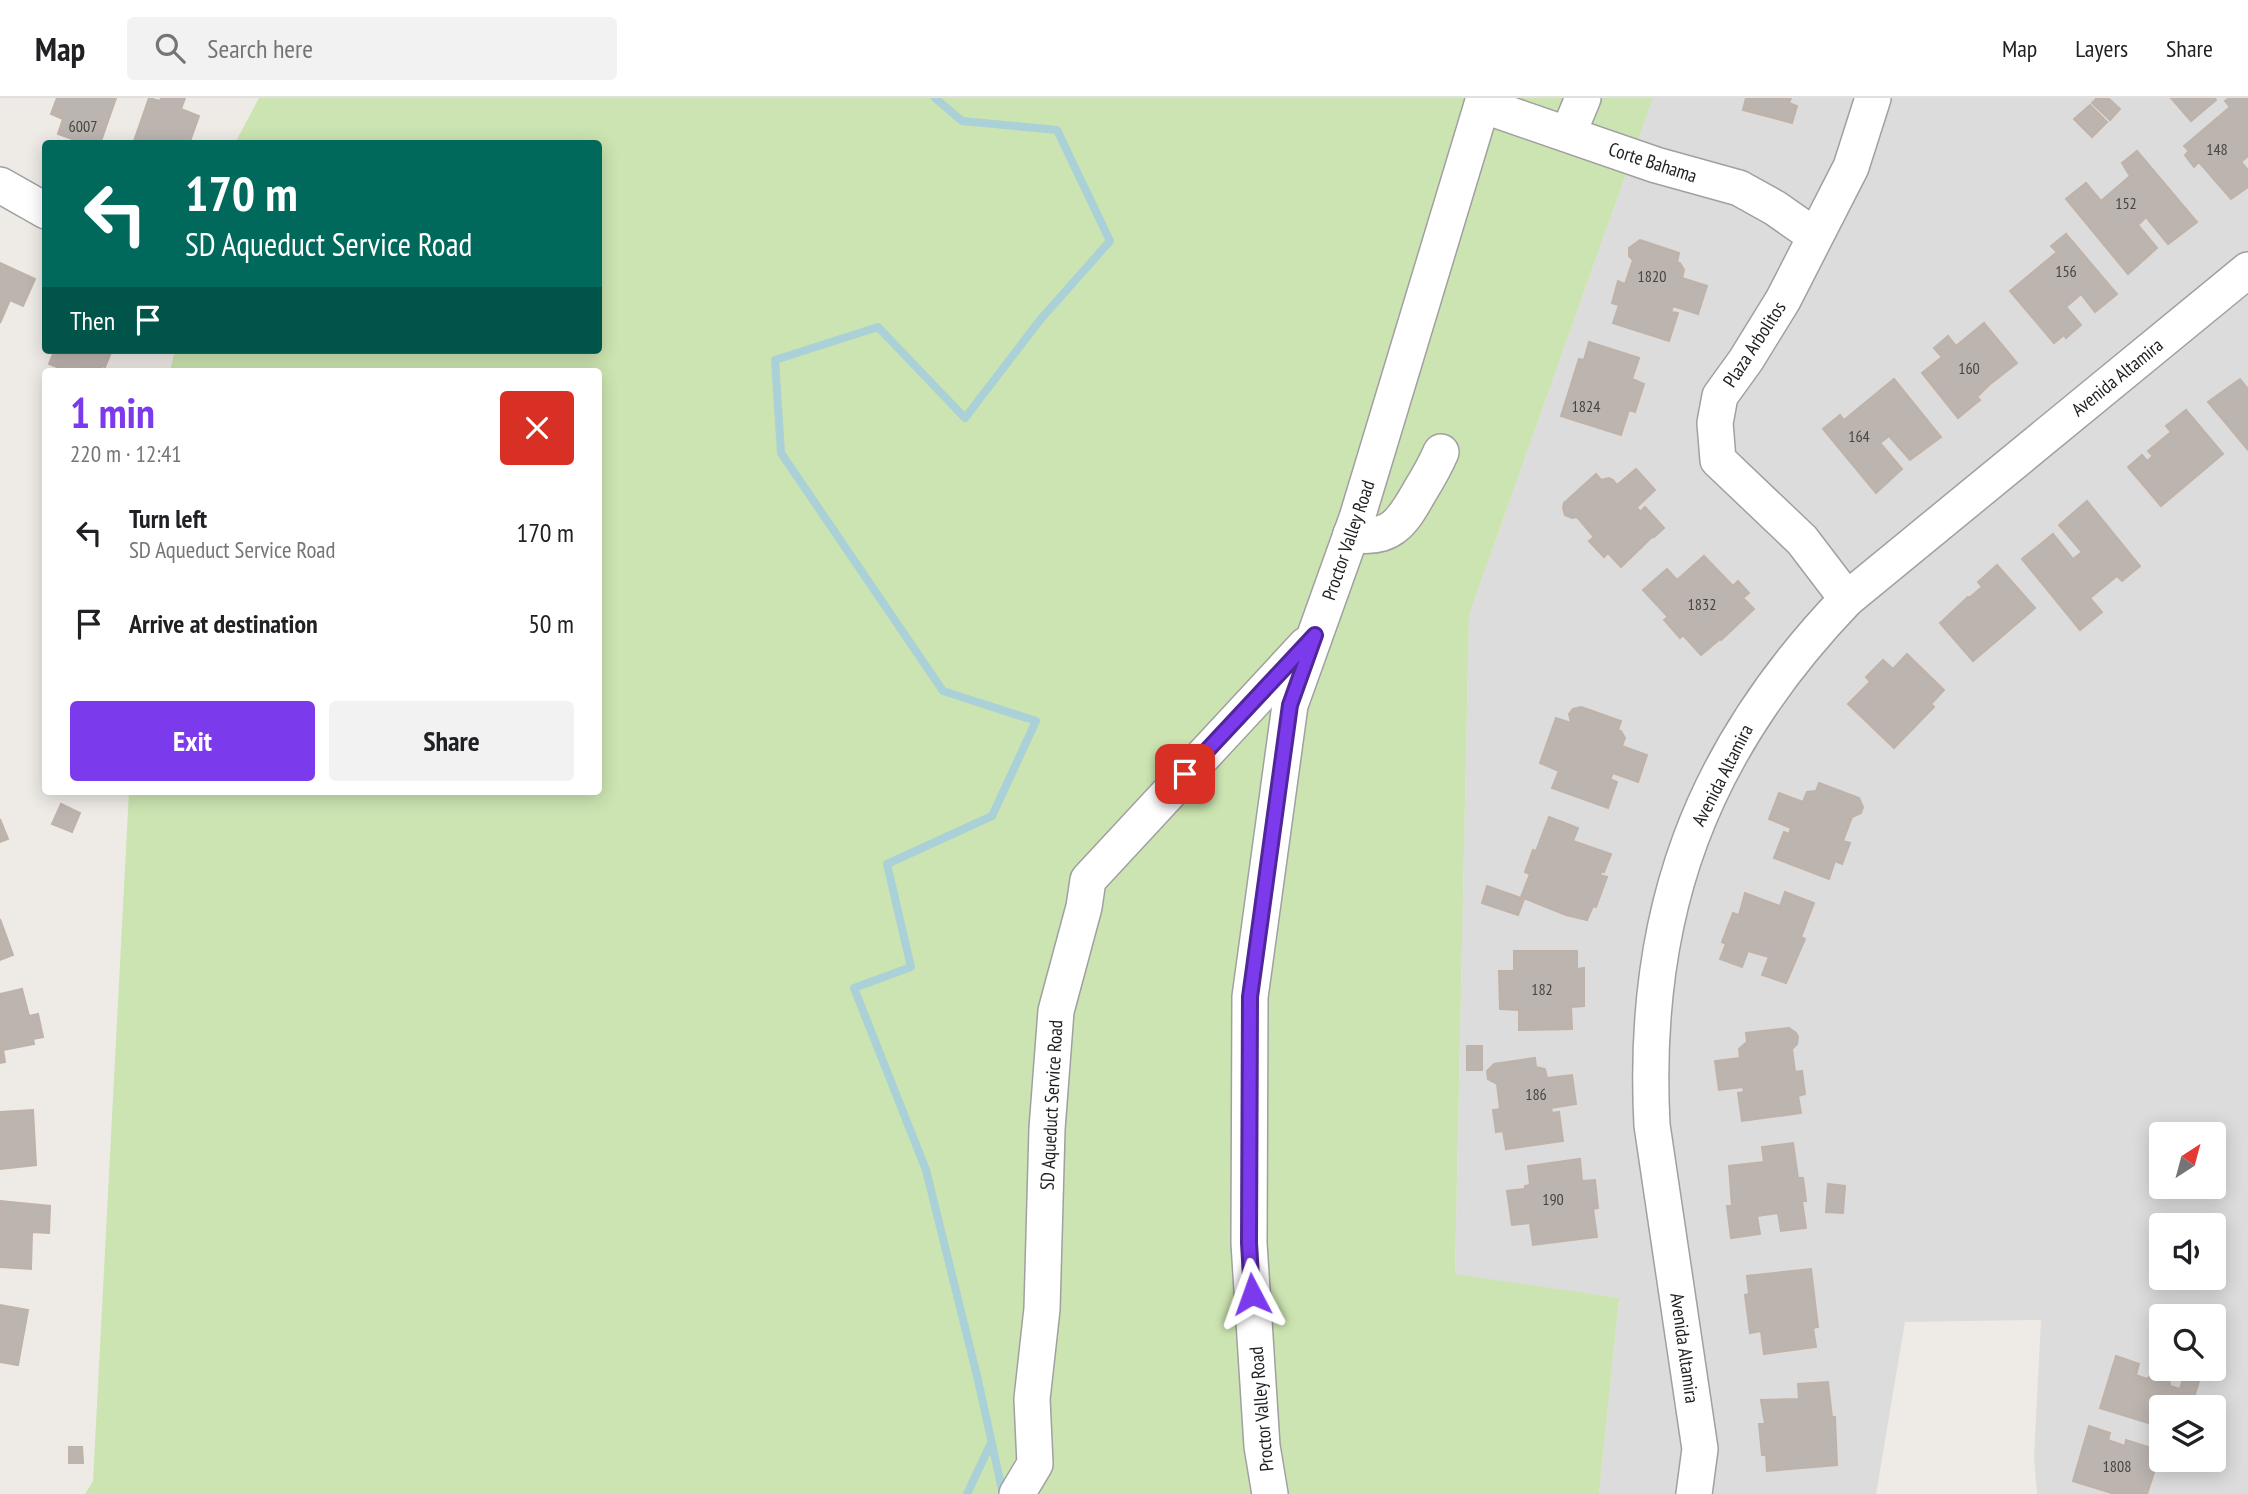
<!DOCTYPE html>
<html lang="en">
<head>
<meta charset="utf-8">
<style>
	body { margin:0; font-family:"PT Sans Narrow",sans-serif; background:#f2f2f2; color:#202124; height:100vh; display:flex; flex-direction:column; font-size:26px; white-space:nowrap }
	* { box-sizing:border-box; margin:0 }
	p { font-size:23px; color:#757577 }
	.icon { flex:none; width:38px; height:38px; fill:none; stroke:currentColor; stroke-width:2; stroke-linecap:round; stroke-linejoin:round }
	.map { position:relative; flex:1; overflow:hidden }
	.panel { position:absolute; left:42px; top:270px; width:560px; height:427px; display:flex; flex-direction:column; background:#fff; border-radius:7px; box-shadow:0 4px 18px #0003 }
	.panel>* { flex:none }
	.top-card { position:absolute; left:42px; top:42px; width:560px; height:214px; border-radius:7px; box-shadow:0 4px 18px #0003; background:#00695c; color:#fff; overflow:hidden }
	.needle { width:46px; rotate:36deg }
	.buttons { position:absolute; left:2149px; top:1024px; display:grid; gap:14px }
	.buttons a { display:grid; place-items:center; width:77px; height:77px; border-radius:7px; background:#fff; box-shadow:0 4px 18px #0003; font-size:35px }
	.pin { position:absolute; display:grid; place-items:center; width:60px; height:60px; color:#fff; margin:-30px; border-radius:14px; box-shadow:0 4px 10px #0006 }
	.me { position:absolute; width:77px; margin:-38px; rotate:356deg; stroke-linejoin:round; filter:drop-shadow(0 0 5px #0008) }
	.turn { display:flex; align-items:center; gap:24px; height:147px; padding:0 28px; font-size:32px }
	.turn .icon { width:91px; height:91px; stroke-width:2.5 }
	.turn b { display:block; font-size:49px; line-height:60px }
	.then { display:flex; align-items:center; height:66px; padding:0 28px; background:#0003; gap:14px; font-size:26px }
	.round { display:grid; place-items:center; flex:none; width:74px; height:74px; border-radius:7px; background:#f2f2f2 }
	.overview { display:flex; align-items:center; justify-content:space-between; height:119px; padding:0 28px }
	h1 { font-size:42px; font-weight:600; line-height:52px; color:#7c3aed }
	.action { display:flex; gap:14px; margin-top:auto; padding:14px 28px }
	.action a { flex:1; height:80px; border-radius:7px; background:#7c3aed; color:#fff; font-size:28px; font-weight:600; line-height:80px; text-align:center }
	.action a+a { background:#f2f2f2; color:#202124 }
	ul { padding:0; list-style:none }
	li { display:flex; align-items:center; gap:21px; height:91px; padding:0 28px }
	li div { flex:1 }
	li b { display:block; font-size:26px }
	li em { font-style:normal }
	header { display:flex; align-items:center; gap:42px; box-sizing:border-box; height:98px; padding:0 35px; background:#fff; border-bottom:2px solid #e0e0e0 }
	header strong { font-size:33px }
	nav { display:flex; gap:38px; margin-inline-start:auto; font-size:24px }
	.search { width:490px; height:63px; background:#f2f2f2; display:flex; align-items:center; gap:18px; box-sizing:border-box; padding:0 24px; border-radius:7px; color:#757577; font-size:26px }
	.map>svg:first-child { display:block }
</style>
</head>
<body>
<header>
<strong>Map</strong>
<div class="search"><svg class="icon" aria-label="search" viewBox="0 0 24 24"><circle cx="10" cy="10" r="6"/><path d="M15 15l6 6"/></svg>Search here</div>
<nav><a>Map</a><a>Layers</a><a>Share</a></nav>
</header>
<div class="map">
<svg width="2248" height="1396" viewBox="0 0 2248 1396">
	<rect width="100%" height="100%" fill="#eeebe6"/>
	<path fill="#dddcdc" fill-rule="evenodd" d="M 1653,0 L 2248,0 L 2248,1396 L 2037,1396 L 2034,1359 L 2041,1222 L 1905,1224 L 1876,1396 L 1599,1396 L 1619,1200 L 1455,1177 L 1469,517 ZM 2161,1036 L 2214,1036 L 2214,1088 L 2161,1088 ZM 2161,1127 L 2214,1127 L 2214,1180 L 2161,1180 ZM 2161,1218 L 2214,1218 L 2214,1270 L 2161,1270 ZM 2161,1309 L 2214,1309 L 2214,1362 L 2161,1362 Z"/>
	<path fill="#cce4b1" d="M 259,0 L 1653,0 L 1469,517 L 1455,1176 L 1619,1200 L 1599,1396 L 85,1396 L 93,1383 L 129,693 L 598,693 L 598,273 L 170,273 L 175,252 L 598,252 L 598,46 L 235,45 Z"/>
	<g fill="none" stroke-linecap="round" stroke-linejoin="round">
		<g stroke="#aad0d8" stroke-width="8">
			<path d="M 935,0 L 962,23 L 1057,32 L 1110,143 L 1040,222 L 965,320 L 878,229 L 775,262 L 781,355 L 943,593 L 1036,623 L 992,718 L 887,766 L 911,869 L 854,890 L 926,1072 L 978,1282 L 1003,1396"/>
			<path d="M 967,1396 L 991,1345"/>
		</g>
	</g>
	<g fill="#bcb4af" stroke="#bfb2a9" stroke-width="2">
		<path d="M 57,0 L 116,0 L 100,46 L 86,46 L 58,36 L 63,21 L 51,16 Z"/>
		<path d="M 149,0 L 160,3 L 161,0 L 185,0 L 181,11 L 199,18 L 189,46 L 133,46 Z"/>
		<path d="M 1746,0 L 1791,0 L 1789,5 L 1797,8 L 1792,25 L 1743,12 Z"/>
		<path d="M 2097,0 L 2108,0 L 2120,11 L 2110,22 L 2092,5 Z"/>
		<path d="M 2171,0 L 2215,0 L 2216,2 L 2191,23 Z"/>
		<path d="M 2229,0 L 2248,0 L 2248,58 L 2241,64 L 2248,72 L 2248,89 L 2231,101 L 2199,64 L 2194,69 L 2185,57 L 2189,53 L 2184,48 L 2230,9 L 2225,3 Z"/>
		<path d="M 2090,7 L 2107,24 L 2092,39 L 2074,21 Z"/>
		<path d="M 2137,53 L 2197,124 L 2168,146 L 2146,119 L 2138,127 L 2157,150 L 2128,176 L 2066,101 L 2086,85 L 2101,103 L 2130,78 L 2122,65 Z"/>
		<path d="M 2066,136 L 2117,196 L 2095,214 L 2081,196 L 2066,209 L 2081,227 L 2066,240 L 2064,237 L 2054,245 L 2010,193 L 2057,154 L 2051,148 Z"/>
		<path d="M 1640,142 L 1679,155 L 1677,164 L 1680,165 L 1684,172 L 1682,180 L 1707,188 L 1698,216 L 1673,208 L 1671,214 L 1678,215 L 1669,243 L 1613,225 L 1619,207 L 1612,205 L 1618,183 L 1625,186 L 1633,162 L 1629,158 L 1629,150 Z"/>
		<path d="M 0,165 L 35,181 L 23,208 L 10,202 L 0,225 Z"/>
		<path d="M 1984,225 L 2017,265 L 1989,287 L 1977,299 L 1980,302 L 1958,320 L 1922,275 L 1942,259 L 1934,250 L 1948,238 L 1956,248 Z"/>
		<path d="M 1589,244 L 1639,260 L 1632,281 L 1644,286 L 1635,314 L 1629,312 L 1621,337 L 1561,318 L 1579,261 L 1584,262 Z"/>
		<path d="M 48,252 L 112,252 L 105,269 L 102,268 L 100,273 L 86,269 L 85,273 L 67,273 L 49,266 L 53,256 Z"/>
		<path d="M 1894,281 L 1941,339 L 1910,362 L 1889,338 L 1880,345 L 1902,371 L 1876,395 L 1823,331 L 1840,317 L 1844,322 Z"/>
		<path d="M 2240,281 L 2248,291 L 2248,352 L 2208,304 Z"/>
		<path d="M 2186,312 L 2223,356 L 2161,408 L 2128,369 L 2142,357 L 2147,363 L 2153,358 L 2148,353 L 2171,334 L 2166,328 Z"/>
		<path d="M 1636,371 L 1655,392 L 1637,409 L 1640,414 L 1645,409 L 1664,430 L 1654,439 L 1653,438 L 1621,469 L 1608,455 L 1604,459 L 1589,443 L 1594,439 L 1577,419 L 1572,420 L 1565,417 L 1563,410 L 1564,405 L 1596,376 L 1601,382 L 1609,380 L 1613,382 L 1617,387 Z"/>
		<path d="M 2087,403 L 2140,468 L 2122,483 L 2117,478 L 2090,500 L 2102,514 L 2080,532 L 2022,461 L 2053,436 L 2073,461 L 2082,454 L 2059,427 Z"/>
		<path d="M 1704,458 L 1733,488 L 1738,483 L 1749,495 L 1743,500 L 1754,511 L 1721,542 L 1720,541 L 1701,557 L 1683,537 L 1680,540 L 1664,522 L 1668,519 L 1643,492 L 1667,471 L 1677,482 Z"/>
		<path d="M 1997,467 L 2035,510 L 1973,563 L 1940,525 L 1968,499 L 1969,500 L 1982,489 L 1978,484 Z"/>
		<path d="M 1907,556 L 1944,592 L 1931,606 L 1934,609 L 1894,650 L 1848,606 L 1870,584 L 1866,579 L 1883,562 L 1893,571 Z"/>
		<path d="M 1581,609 L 1621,623 L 1618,632 L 1621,633 L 1625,640 L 1622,648 L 1647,657 L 1638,684 L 1613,675 L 1610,681 L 1617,684 L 1608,710 L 1552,690 L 1559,673 L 1540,665 L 1556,620 L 1571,625 L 1569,616 L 1573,611 Z"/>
		<path d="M 1819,685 L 1859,700 L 1863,709 L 1861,715 L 1852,719 L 1843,743 L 1850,745 L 1842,766 L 1835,763 L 1829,781 L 1774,760 L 1784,734 L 1789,736 L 1791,730 L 1769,721 L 1779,695 L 1803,704 L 1807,694 L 1816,693 Z"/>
		<path d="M 61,706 L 80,715 L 72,734 L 52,726 Z"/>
		<path d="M 1549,719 L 1578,730 L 1573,743 L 1611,756 L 1604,774 L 1602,773 L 1600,777 L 1607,779 L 1596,809 L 1593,808 L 1587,822 L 1566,817 L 1521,799 L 1530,776 L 1525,774 L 1533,752 L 1536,753 Z"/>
		<path d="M 0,721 L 8,741 L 0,744 Z"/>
		<path d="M 1487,788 L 1524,801 L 1518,817 L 1482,805 Z"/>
		<path d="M 1785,794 L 1814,805 L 1801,839 L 1805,841 L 1786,885 L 1762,877 L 1769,859 L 1748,853 L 1742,869 L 1720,861 L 1726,846 L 1722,844 L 1733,815 L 1739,817 L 1745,795 L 1780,808 Z"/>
		<path d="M 0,821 L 13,857 L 0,862 Z"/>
		<path d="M 1514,853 L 1577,853 L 1577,871 L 1584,870 L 1584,908 L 1571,909 L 1572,931 L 1519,932 L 1519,912 L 1500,911 L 1499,873 L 1514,873 Z"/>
		<path d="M 22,891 L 29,918 L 38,916 L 43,939 L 33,941 L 34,946 L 3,952 L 5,964 L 0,965 L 0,896 Z"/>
		<path d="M 1789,930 L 1796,935 L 1798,939 L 1797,946 L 1792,951 L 1795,974 L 1802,973 L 1805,996 L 1798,998 L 1801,1015 L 1742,1023 L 1738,995 L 1744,994 L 1743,989 L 1719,992 L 1715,963 L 1740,960 L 1739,951 L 1747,944 L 1746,935 Z"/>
		<rect x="1467" y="948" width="15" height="24"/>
		<path d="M 1535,960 L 1536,969 L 1545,971 L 1547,980 L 1572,977 L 1576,1006 L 1551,1010 L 1552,1015 L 1559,1014 L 1563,1043 L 1506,1051 L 1503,1033 L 1496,1034 L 1493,1012 L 1500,1011 L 1497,986 L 1488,981 L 1487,973 L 1494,966 Z"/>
		<path d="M 33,1012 L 36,1067 L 0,1071 L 0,1014 Z"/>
		<path d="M 1793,1045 L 1798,1080 L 1803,1080 L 1806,1103 L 1802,1103 L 1806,1130 L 1781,1133 L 1778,1115 L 1757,1118 L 1760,1136 L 1731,1140 L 1727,1108 L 1732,1108 L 1729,1068 L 1764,1064 L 1762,1049 Z"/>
		<path d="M 1580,1061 L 1582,1083 L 1595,1082 L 1598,1110 L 1593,1111 L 1597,1139 L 1533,1147 L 1530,1125 L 1512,1127 L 1507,1093 L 1525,1091 L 1525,1088 L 1530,1087 L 1528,1068 Z"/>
		<path d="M 1828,1086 L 1845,1088 L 1843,1115 L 1826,1114 Z"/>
		<path d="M 0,1103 L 50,1108 L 49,1135 L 32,1134 L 31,1171 L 0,1169 Z"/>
		<path d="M 1811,1171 L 1818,1229 L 1813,1230 L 1816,1249 L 1764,1256 L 1761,1233 L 1750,1235 L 1745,1197 L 1749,1196 L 1747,1178 Z"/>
		<path d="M 0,1207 L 28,1212 L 18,1267 L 0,1264 Z"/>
		<path d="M 2116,1258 L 2139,1266 L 2136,1277 L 2147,1281 L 2153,1275 L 2164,1275 L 2169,1279 L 2170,1288 L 2180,1291 L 2184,1278 L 2199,1283 L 2191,1309 L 2161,1309 L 2161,1329 L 2100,1310 Z"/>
		<path d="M 1828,1284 L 1832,1319 L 1835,1319 L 1837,1367 L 1767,1373 L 1766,1357 L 1762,1357 L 1759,1326 L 1765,1326 L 1761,1302 L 1799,1301 L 1798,1286 Z"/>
		<path d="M 2089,1328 L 2110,1335 L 2108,1342 L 2125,1348 L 2126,1342 L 2161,1353 L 2147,1396 L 2115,1396 L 2073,1383 Z"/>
		<path d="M 69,1349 L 82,1349 L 83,1365 L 69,1365 Z"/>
	</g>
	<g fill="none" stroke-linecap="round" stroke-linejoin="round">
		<g stroke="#a0a0a0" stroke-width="38">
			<g id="minor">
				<path d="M 1482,7 L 1656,67 L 1739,90 L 1775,110 L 1815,138"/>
				<path d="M 1568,36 L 1583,0"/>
				<path d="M 0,87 L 46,113"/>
				<path d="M 1351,436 C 1391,443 1402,425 1420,393 C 1428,380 1435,368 1441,354"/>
				<path d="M 1847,501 L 1802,442 L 1718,362 L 1715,325 L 1720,298 L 1746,262 L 1783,202 L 1851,69 L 1873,0"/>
				<path d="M 1017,1396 L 1035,1366 L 1032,1301 L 1042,1211 L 1047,1031 L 1056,913 L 1084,809 L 1088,782 L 1306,547"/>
				<path d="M 1270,1396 L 1262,1348 L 1249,1145 L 1250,899 L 1290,607 L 1357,420 L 1484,0"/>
				<path d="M 1694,1396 L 1700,1351 L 1652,1027 C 1641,816 1700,654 1847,501 L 2248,172"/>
			</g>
		</g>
		<use href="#minor" stroke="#fff" stroke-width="35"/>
	</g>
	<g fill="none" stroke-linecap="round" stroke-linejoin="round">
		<g stroke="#51269a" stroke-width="18">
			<path id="route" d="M 1185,676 L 1315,537 L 1290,607 L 1250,899 L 1249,1145 L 1252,1196"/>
		</g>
		<use href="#route" stroke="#7c3aed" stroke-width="12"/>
	</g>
	<g text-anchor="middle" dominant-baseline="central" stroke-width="5" stroke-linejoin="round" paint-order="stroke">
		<g font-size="16" fill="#464443">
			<text x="83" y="28">6007</text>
			<text x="2217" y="51">148</text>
			<text x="2126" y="105">152</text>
			<text x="2066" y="173">156</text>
			<text x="1652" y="178">1820</text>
			<text x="1969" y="270">160</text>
			<text x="1586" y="308">1824</text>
			<text x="1859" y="338">164</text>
			<text x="1702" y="506">1832</text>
			<text x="1542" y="891">182</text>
			<text x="1536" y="996">186</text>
			<text x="1553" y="1101">190</text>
			<text x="2117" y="1368">1808</text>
		</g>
		<g font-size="19" fill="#1f1f1f" stroke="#fff">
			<text transform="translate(1653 64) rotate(18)">Corte Bahama</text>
			<text transform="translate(1754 246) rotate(-57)">Plaza Arbolitos</text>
			<text transform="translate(2117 279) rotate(-39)">Avenida Altamira</text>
			<text transform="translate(1348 442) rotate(-71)">Proctor Valley Road</text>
			<text transform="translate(1722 677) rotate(-63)">Avenida Altamira</text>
			<text transform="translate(1051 1007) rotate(-87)">SD Aqueduct Service Road</text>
			<text transform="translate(1685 1250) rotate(82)">Avenida Altamira</text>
			<text transform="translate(1261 1311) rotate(-95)">Proctor Valley Road</text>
		</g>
	</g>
</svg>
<div class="buttons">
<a><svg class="needle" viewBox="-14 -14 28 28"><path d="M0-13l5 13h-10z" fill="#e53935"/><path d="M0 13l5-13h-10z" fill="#757577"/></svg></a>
<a><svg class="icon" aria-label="sound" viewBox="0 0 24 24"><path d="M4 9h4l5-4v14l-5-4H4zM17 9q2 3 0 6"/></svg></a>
<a><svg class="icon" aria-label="search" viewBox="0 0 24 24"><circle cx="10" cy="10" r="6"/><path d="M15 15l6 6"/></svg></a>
<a><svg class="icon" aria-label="layers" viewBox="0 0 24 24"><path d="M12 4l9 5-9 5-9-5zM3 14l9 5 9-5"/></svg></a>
</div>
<div class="pin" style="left:1185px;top:676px;background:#d93025"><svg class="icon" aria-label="arrive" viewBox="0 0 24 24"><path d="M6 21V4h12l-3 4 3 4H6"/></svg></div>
<svg class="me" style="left:1252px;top:1196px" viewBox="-20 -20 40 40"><path d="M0-17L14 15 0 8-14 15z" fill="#7c3aed" stroke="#fff" stroke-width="4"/></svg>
<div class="top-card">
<div class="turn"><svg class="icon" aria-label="left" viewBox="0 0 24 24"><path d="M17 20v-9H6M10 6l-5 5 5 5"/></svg><div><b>170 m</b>SD Aqueduct Service Road</div></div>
<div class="then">Then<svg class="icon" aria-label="arrive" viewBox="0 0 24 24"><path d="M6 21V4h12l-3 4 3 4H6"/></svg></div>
</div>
<section class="panel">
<div class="overview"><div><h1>1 min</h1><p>220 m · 12:41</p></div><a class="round" style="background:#d93025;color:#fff"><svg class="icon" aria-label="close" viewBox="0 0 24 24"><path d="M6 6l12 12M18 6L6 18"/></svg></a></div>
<ul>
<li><svg class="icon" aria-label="left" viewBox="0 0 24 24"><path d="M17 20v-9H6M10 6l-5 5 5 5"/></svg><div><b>Turn left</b><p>SD Aqueduct Service Road</p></div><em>170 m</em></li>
<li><svg class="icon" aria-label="arrive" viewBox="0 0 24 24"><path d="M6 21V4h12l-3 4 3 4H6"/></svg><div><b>Arrive at destination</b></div><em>50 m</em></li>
</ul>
<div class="action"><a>Exit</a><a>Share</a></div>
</section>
</div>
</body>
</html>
